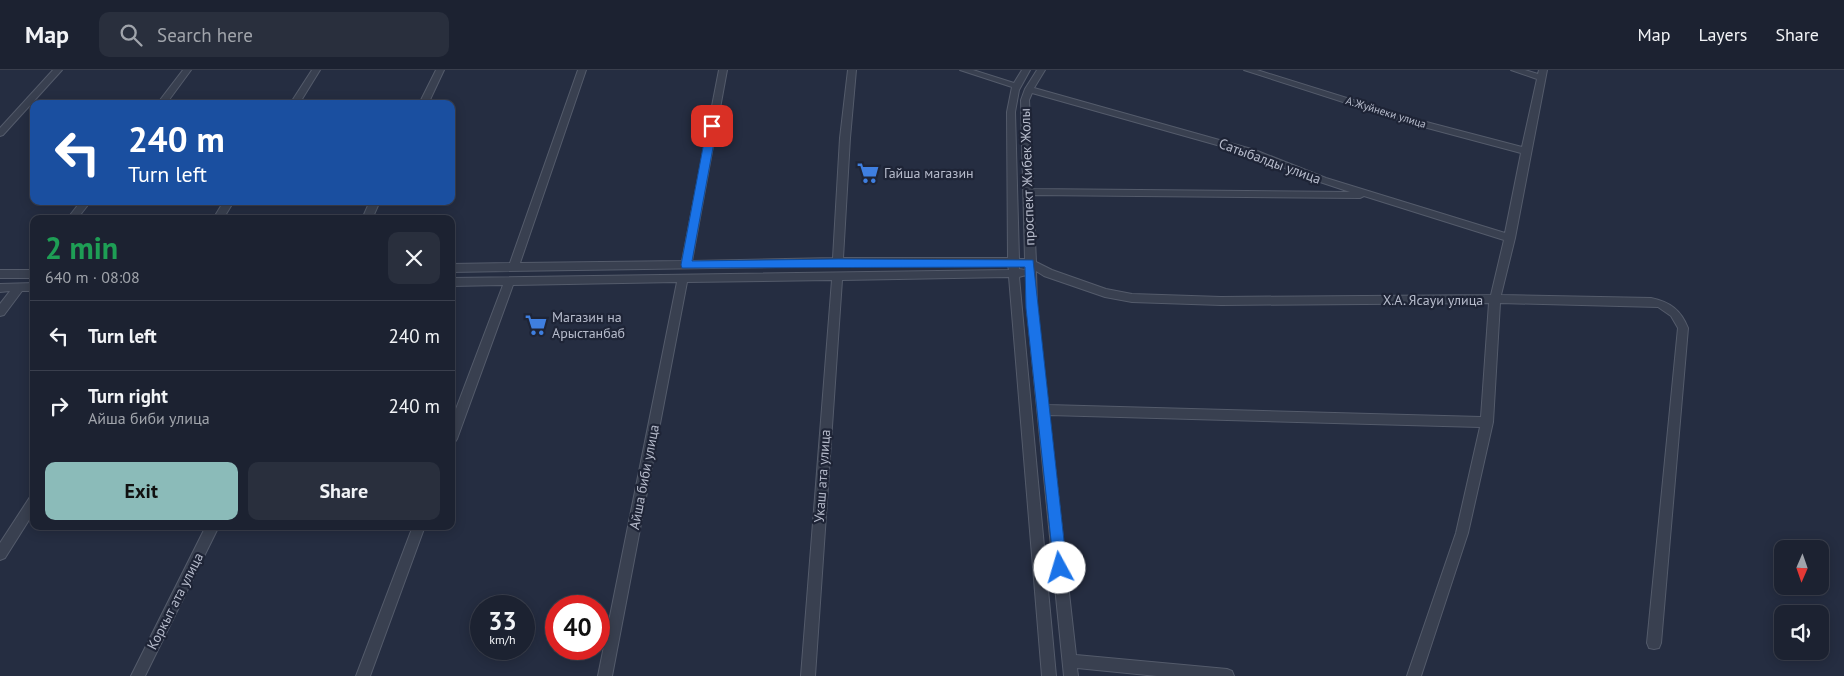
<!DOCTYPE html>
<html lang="en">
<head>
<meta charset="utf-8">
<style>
	body { margin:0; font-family:"PT Sans",sans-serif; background:#292f3d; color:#f1f3f6; height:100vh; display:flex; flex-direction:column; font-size:19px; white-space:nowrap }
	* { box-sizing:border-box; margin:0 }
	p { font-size:16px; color:#a0a4ab }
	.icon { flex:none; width:28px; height:28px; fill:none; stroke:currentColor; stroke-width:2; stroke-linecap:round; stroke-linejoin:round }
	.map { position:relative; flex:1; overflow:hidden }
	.drawer { position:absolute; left:30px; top:145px; width:425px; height:315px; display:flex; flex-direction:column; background:#1c2231; border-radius:10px; box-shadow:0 2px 12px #0003,0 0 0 1px #3a3f4d }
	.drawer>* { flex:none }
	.guide { position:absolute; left:30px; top:30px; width:425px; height:105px; border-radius:10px; box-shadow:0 2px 12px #0003,0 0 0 1px #3a3f4d; background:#1a4fa0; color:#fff; overflow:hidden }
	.needle { width:32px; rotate:182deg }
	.fabs { position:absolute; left:1774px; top:470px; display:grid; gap:10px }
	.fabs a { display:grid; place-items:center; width:55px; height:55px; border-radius:10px; background:#1c2231; box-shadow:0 2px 12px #0003,0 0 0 1px #3a3f4d; font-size:25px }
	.speed { position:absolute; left:470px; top:525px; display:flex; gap:10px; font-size:25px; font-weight:700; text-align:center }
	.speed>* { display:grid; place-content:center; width:65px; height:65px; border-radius:50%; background:#1c2231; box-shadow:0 2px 12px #0003,0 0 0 1px #3a3f4d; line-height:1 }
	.speed small { font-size:12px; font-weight:400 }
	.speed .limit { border:8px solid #d22; background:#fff; color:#111 }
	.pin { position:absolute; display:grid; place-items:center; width:42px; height:42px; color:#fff; margin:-21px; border-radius:10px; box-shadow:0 2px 8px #0006 }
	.me { position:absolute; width:55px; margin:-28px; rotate:354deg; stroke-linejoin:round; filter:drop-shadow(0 0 4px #0008) }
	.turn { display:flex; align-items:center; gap:18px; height:105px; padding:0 15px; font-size:22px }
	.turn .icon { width:65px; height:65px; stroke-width:2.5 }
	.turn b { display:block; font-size:35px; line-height:42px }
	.round { display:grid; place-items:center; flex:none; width:52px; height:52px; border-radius:10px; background:#292f3d }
	.overview { display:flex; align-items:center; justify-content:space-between; height:85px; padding:0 15px }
	h1 { font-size:30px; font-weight:600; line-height:38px; color:#1e9e55 }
	.primary-button { display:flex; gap:10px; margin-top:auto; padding:10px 15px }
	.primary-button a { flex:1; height:58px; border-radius:10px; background:#8bbbb9; color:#111; font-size:20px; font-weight:600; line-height:58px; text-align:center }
	.primary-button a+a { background:#292f3d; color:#f1f3f6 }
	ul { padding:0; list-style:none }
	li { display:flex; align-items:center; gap:15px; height:70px; padding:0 15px; border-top:1px solid #3a3f4d }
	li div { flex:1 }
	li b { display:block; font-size:19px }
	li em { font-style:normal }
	header { display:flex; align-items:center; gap:30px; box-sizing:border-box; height:70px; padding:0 25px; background:#1c2231; border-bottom:1px solid #3a3f4d }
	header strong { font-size:24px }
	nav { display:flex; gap:28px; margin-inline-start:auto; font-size:18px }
	.search { width:350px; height:45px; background:#292f3d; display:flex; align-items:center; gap:12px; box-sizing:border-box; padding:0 18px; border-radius:10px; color:#a0a4ab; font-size:19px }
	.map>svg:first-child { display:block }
</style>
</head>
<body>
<header>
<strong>Map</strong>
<div class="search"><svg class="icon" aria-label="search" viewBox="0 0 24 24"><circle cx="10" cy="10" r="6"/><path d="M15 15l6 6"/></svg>Search here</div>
<nav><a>Map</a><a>Layers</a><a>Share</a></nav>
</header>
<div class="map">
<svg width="1844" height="606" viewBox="0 0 1844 606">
	<rect width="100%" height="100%" fill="#252d41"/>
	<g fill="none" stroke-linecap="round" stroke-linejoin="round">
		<g stroke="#545b6b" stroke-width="2">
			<g id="minor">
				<path d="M 53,0 L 62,0 L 3,65 L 0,66 L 0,58 Z"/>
				<path d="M 183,0 L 191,0 L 166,34 L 157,34 Z"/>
				<path d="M 312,0 L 320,0 L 299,34 L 290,34 Z"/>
				<path d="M 436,0 L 444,0 L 428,34 L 419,34 Z"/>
				<path d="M 578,0 L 586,0 L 520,193 L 682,191 L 719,0 L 727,0 L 692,191 L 833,188 L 840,68 L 848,0 L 856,0 L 850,68 L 843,188 L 1008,188 L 1007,42 L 1012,17 L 960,0 L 973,0 L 1014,13 L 1022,0 L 1030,0 L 1019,20 L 1015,42 L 1019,189 L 1025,189 L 1021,30 L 1025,19 L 1037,0 L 1045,0 L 1034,18 L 1255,80 L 1326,108 L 1505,163 L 1521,83 L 1405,52 L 1244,0 L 1257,0 L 1411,48 L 1522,77 L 1537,9 L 1511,0 L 1525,0 L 1538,4 L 1539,0 L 1547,0 L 1515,168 L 1501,225 L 1651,228 C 1670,232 1681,240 1688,258 L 1661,573 L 1659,578 L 1654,579 L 1649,578 L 1647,573 L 1678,258 L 1671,246 L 1658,237 L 1500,233 L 1493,352 L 1468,463 L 1421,606 L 1407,606 L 1456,463 L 1480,357 L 1049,345 L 1076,585 L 1227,599 L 1232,601 L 1234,606 L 1157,606 L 1077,598 L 1078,606 L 1064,606 L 1027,238 L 1026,205 L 1019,207 L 1056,606 L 1042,606 L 1009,207 L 842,210 L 815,606 L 801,606 L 832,210 L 687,212 L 612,606 L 598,606 L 677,212 L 513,215 L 457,369 L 455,372 L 451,374 L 451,352 L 503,215 L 451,216 L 451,208 L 1009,200 L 1008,196 L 838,196 L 451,202 L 451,194 L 510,193 ZM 1032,23 L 1249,84 L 1320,112 L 1350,122 L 1033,119 L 1029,30 ZM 1033,125 L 1360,128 L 1364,126 L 1504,170 L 1491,225 L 1221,227 L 1132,224 L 1106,219 L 1052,200 L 1036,192 ZM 1019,196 L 1025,196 L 1026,200 L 1019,199 ZM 1036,201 L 1044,206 L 1105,227 L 1132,232 L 1221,235 L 1489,233 L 1481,347 L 1048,335 L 1037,238 Z"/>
				<path d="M 81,131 L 91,131 L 77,149 L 67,149 Z"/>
				<path d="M 224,131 L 234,131 L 223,149 L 213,149 Z"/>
				<path d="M 370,131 L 380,131 L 372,149 L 362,149 Z"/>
				<rect x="0" y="200" width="34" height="8"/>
				<path d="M 34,213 L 34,221 L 22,221 L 4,245 L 0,246 L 0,234 L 10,221 L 0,222 L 0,214 Z"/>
				<path d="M 34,426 L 34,442 L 5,488 L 0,490 L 0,473 L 30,427 Z"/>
				<path d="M 206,456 L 219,456 L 145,606 L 131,606 Z"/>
				<path d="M 413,456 L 425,456 L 370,606 L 356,606 Z"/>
			</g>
		</g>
		<use href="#minor" fill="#394050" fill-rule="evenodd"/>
	</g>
	<path fill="#1a73e8" stroke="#114b97" d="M 712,53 L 717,56 L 692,191 L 838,189 L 1033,190 L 1067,498 L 1065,502 L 1060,504 L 1056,502 L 1054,498 L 1026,238 L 1025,197 L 682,198 L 681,195 L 707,56 Z"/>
	<defs>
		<g id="supermarket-bare" transform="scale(1.725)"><path d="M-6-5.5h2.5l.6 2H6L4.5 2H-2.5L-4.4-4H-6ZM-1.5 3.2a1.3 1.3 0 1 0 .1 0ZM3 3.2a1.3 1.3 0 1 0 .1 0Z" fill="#3f7fe0" stroke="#1e2436" stroke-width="2.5" paint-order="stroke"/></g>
	</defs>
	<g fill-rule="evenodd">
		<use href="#supermarket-bare" x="868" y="103"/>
		<use href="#supermarket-bare" x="536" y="255"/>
	</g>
	<g text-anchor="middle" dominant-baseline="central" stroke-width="4.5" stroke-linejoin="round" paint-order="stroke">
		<g font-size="11" fill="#b6bbcb" stroke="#1e2436">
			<text transform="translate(1386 42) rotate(17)">А.Жуйнеки улица</text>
		</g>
		<g font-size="14" fill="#b6bbcb" stroke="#1e2436">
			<text transform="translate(1270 91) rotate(20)">Сатыбалды улица</text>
			<text transform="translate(1027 107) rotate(-92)">проспект Жибек Жолы</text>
			<text x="1433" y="230">Х.А. Ясауи улица</text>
			<text transform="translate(822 406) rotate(-86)">Укаш ата улица</text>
			<text transform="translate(644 407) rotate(-79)">Айша биби улица</text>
			<text transform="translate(175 531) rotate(-63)">Коркыт ата улица</text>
		</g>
		<g font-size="14" fill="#b6bbcb" stroke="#1e2436" text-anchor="start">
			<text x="884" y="103">Гайша магазин</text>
			<text x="552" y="247">Магазин на<tspan x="552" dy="16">Арыстанбаб</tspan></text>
		</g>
	</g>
</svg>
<div class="fabs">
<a><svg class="needle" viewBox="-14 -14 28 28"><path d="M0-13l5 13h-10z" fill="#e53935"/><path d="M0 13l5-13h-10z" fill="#a0a4ab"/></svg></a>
<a><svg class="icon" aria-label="sound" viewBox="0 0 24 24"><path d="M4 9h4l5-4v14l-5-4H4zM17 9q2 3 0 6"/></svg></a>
</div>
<div class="speed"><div>33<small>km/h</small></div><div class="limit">40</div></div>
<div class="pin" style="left:712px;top:56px;background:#d93025"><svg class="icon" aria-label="arrive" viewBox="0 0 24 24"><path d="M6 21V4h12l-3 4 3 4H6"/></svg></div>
<svg class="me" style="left:1060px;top:498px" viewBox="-20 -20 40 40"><circle r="19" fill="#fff"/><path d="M0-13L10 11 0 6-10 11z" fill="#1a73e8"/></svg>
<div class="guide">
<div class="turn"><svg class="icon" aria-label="left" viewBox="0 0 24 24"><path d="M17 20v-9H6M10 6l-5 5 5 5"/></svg><div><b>240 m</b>Turn left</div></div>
</div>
<section class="drawer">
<div class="overview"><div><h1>2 min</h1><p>640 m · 08:08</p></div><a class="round"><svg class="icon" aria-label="close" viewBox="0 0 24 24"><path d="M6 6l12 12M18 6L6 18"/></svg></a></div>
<ul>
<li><svg class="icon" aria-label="left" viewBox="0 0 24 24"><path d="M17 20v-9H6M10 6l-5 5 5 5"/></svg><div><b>Turn left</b></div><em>240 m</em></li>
<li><svg class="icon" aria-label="right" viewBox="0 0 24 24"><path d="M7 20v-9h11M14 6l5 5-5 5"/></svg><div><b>Turn right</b><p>Айша биби улица</p></div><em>240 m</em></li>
</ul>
<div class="primary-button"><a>Exit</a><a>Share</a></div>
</section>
</div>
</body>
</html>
